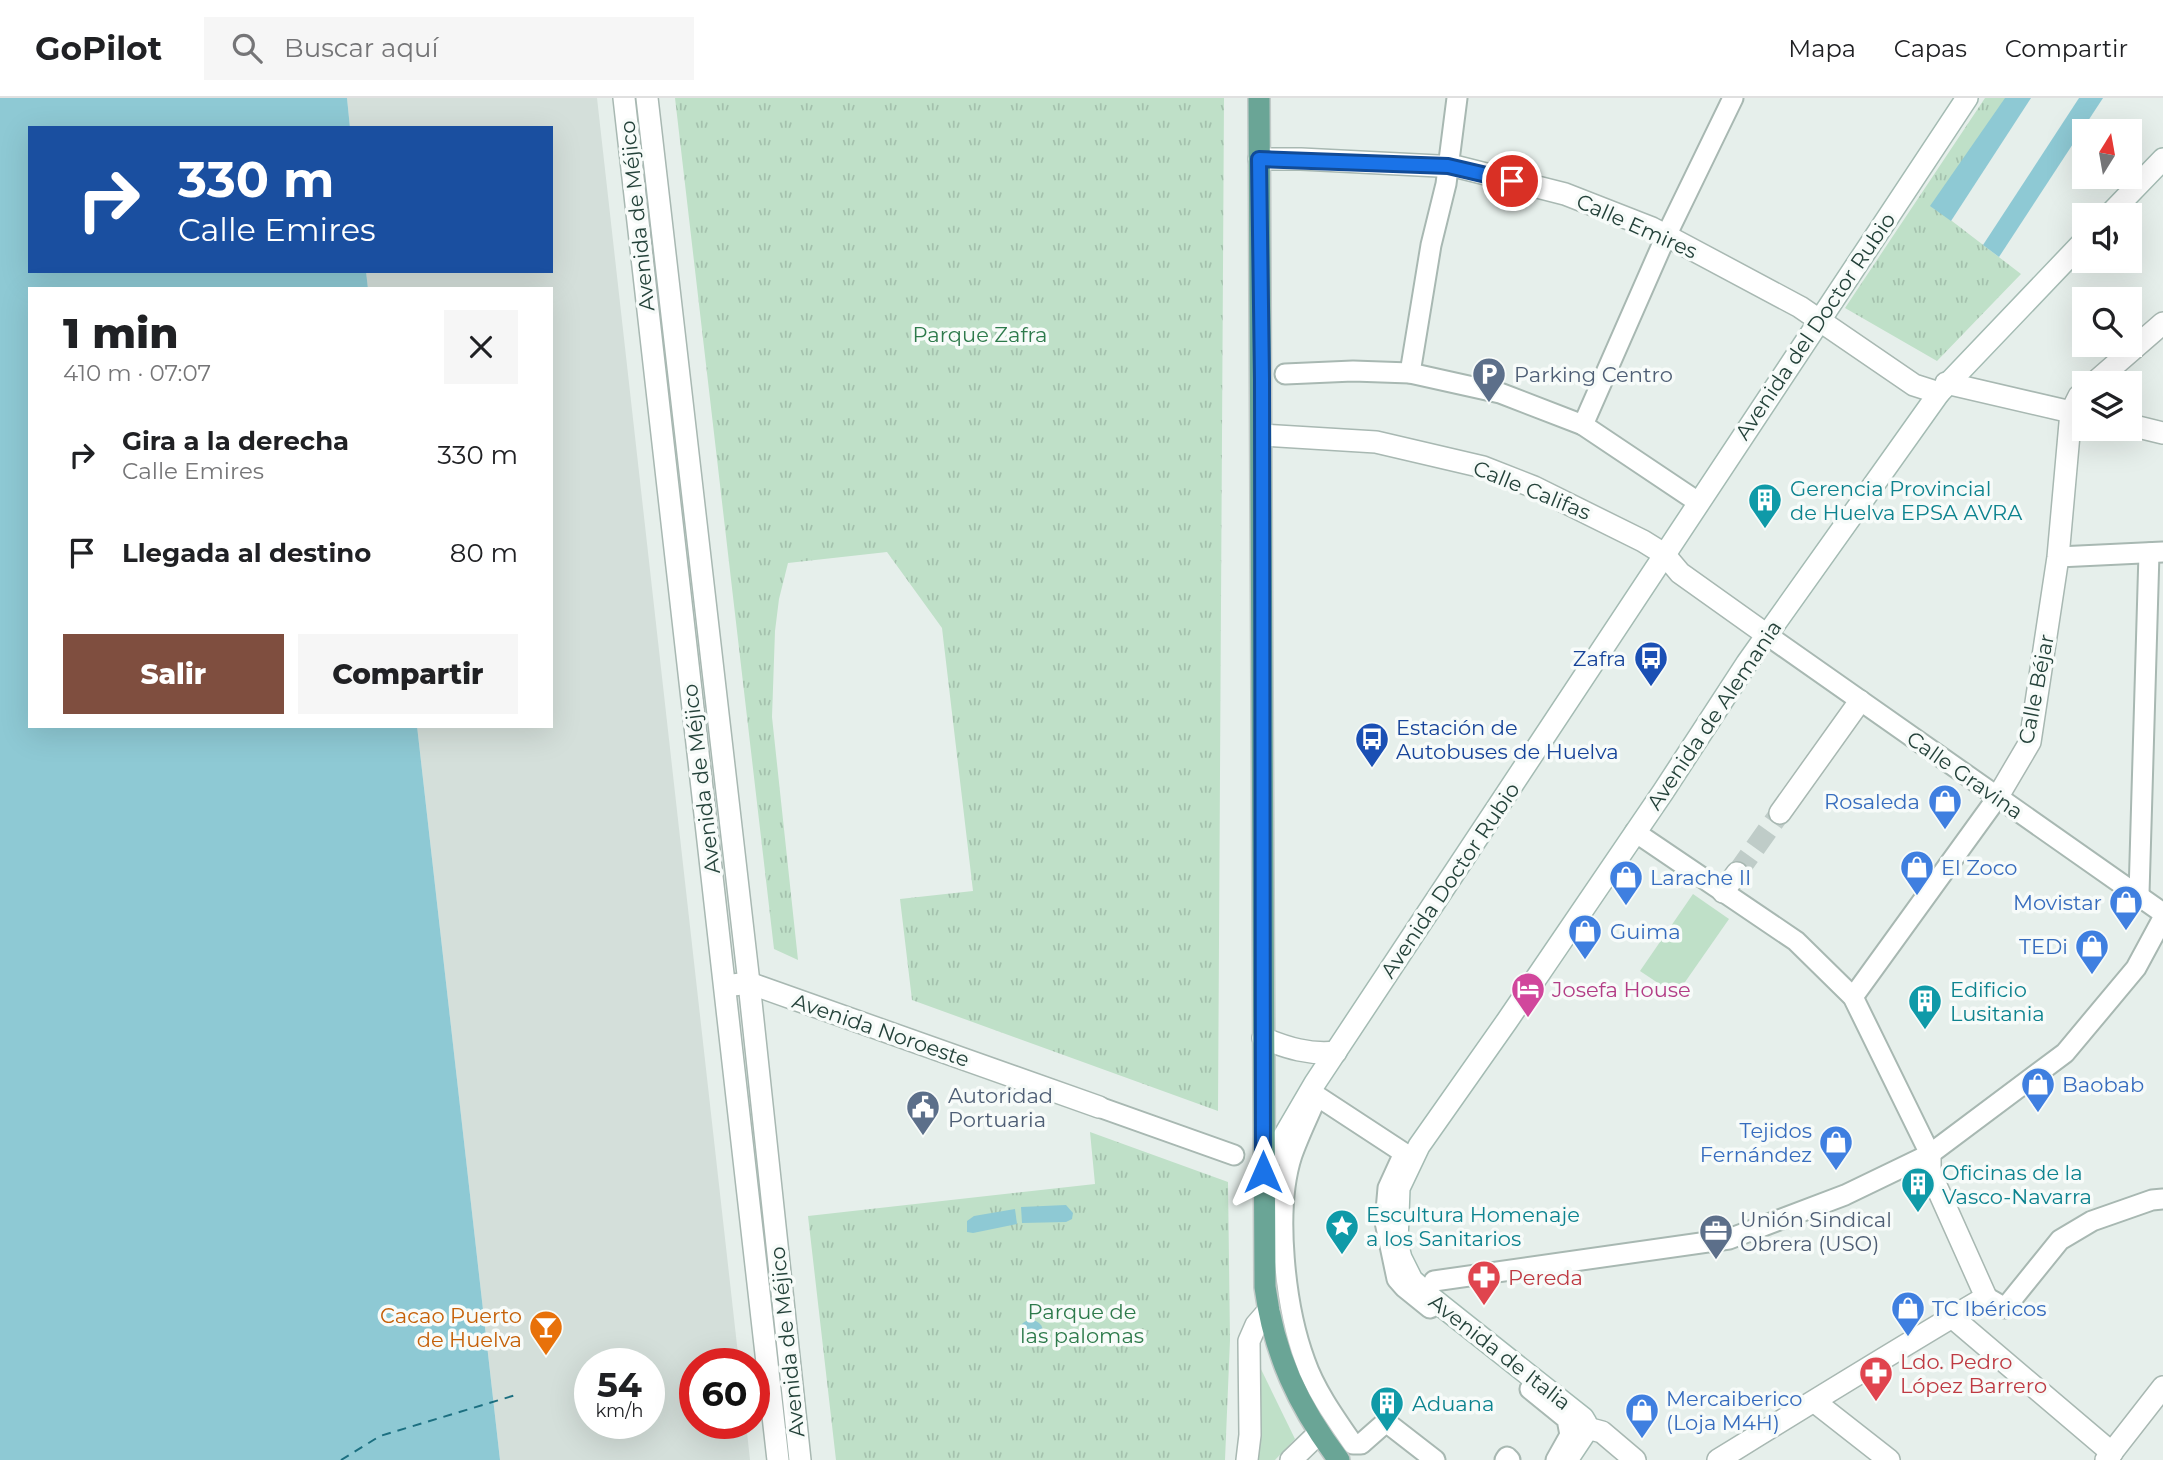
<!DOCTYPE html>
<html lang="es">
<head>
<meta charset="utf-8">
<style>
	body { margin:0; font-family:Montserrat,sans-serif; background:#f6f6f6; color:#202124; height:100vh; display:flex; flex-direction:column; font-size:26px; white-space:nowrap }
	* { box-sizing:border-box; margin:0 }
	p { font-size:23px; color:#757577 }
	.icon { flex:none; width:38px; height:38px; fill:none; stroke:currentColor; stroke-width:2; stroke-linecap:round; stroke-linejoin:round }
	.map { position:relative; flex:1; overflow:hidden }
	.side { position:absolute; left:28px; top:189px; width:525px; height:441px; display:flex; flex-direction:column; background:#fff; border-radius:0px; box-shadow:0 7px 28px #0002 }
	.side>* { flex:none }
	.guide { position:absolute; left:28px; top:28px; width:525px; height:147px; border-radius:0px; box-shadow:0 7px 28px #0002; background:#1a4fa0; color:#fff; overflow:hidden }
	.needle { width:46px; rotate:11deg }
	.buttons { position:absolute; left:2072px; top:21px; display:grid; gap:14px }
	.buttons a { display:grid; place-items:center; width:70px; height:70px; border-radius:0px; background:#fff; box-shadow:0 7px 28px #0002; font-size:35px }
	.speed { position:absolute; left:574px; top:1250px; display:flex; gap:14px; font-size:35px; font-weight:700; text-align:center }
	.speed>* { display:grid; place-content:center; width:91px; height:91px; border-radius:50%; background:#fff; box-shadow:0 7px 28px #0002; line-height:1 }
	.speed small { font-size:18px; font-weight:400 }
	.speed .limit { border:10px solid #d22; background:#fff; color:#111 }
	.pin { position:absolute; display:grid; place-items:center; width:60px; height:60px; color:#fff; margin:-30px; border:4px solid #fff; border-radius:50%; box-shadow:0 2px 7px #0007 }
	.me { position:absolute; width:77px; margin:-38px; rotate:0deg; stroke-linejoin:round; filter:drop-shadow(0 0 5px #0008) }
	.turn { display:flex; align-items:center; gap:24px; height:147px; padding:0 35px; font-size:32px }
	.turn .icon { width:91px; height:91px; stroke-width:2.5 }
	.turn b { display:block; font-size:49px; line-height:60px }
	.round { display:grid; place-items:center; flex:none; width:74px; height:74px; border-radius:0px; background:#f6f6f6 }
	.summary { display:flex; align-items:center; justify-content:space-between; height:119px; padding:0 35px }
	h1 { font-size:42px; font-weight:800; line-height:52px }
	.cta { display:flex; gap:14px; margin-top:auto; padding:14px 35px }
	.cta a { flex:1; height:80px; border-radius:0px; background:#7f4e3f; color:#fff; font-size:28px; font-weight:800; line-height:80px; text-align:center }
	.cta a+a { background:#f6f6f6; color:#202124 }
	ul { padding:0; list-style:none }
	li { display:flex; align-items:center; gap:21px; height:98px; padding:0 35px }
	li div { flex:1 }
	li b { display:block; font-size:26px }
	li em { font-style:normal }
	header { display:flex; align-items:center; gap:42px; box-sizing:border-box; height:98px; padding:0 35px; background:#fff; border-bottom:2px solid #e0e0e0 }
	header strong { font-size:33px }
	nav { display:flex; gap:38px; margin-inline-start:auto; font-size:24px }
	.search { width:490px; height:63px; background:#f6f6f6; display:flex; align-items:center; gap:18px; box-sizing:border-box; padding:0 24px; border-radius:0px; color:#757577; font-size:26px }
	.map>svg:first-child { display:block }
</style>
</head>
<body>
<header>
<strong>GoPilot</strong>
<div class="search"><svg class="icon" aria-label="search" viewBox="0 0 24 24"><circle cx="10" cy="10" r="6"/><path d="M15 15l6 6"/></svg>Buscar aquí</div>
<nav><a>Mapa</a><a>Capas</a><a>Compartir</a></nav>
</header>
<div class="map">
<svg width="2163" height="1362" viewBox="0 0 2163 1362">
	<defs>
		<pattern id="park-tufts" width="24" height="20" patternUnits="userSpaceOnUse" patternTransform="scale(1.75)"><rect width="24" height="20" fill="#bfe0c8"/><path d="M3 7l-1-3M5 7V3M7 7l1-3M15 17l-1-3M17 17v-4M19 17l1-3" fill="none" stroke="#a4c1ad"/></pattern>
	</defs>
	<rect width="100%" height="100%" fill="#e6efeb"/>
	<path fill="#d4dfda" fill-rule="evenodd" d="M 347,0 L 597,0 L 739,1265 L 695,1265 L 695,1325 L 746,1325 L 750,1362 L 500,1362 L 417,628 L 551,628 L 551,191 L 368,191 L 366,173 L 551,173 L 551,30 L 350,30 ZM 590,1265 L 649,1265 L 649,1325 L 590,1325 Z"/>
	<g fill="#bfe0c8">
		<path d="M 1693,796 L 1729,821 L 1676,897 L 1640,873 Z"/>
		<path d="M 1258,1265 L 1295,1341 L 1275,1362 L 1254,1362 Z"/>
	</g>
	<g fill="url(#park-tufts)">
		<path d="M 675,0 L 1224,0 L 1218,1013 L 912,902 L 900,801 L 973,793 L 942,530 L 887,454 L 788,465 L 779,501 L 775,533 L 772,619 L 798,862 L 774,851 Z"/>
		<path d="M 1985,0 L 2008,0 L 1935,110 L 2021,176 L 1937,263 L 1845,210 Z"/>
		<path d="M 1090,1034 L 1228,1084 L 1230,1242 L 1225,1362 L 836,1362 L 808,1118 L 1095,1086 Z"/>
	</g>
	<g fill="#8ec9d4">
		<path d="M 0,0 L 347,0 L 350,30 L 30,30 L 30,173 L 366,173 L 368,191 L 30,191 L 30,628 L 417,628 L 500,1362 L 0,1362 Z"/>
		<path d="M 2005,0 L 2031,0 L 1951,123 L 1930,108 Z"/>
		<path d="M 2079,0 L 2103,0 L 1999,159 L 1983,147 Z"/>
		<path d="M 1066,1107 L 1073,1115 L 1072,1121 L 1066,1124 L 1022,1125 L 1021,1109 Z"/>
		<path d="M 1015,1111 L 1017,1126 L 973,1135 L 967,1134 L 967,1123 L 974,1118 Z"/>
		<circle cx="1031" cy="1234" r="12"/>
	</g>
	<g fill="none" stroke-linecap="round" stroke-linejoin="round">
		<path stroke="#1c6f80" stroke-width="2" stroke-dasharray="9 7" stroke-linecap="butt" d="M 341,1362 L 380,1338 L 519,1296"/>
		<path stroke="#bfccc8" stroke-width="21" stroke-dasharray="21 10" stroke-linecap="butt" d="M 1737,775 L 1780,715"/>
		<g stroke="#a8b8b2" stroke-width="23">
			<g id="pedestrian">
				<path d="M 1410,275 L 1500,295 L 1583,327"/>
				<path d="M 1285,276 L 1353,273 L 1410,275 L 1431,147 L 1446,86 L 1457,0"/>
				<path d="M 1698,404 L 1583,327 L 1666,138 L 1733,0"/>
				<path d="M 2058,459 L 2163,454"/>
				<path d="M 1767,537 L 2163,815"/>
				<path d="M 1635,734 L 1796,843 L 1853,899 L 1930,1056"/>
				<path d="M 2139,796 L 2149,455"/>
				<path d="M 1853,899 L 1997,700"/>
				<path d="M 1099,1009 L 1234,1057"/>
				<path d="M 1434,1183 L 1729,1141 L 1845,1097 L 1930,1056 L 2065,955 L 2136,870 L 2163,820"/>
				<path d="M 1986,1199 L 2005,1210 L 2060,1142 L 2092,1123 L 2152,1102 L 2163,1101"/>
				<path d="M 1430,1210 L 1404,1189 L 1397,1181 L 1385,1124 L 1388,1090 L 1404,1055 L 1317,998 C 1309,1017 1299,1037 1292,1057 C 1274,1112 1285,1209 1305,1263 C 1315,1292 1335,1320 1353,1346 L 1361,1346 L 1386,1324 L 1435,1362"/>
				<path d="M 1530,1291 L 1567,1321 L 1570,1337 L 1556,1362"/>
				<path d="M 1505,1362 L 1507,1359 L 1510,1362"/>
			</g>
		</g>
		<g stroke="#a8b8b2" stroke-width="24">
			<g id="minor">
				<path d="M 1259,61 L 1301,61 L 1458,69 L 1565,96 L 1652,130 L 1800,209 L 1914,287 L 1939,295"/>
				<path d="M 2094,285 L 2163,225"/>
				<path d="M 1262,337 L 1376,344 L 1483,369 L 1534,389 L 1643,443 L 1664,456 L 1680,475 L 1767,537"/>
				<path d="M 1997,700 L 2030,644 L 2058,459 L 2071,314 L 2079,298 L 2084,294"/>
				<path d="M 1780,715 L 1860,603"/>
				<path d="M 1723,794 L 1737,775"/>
				<path d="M 725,888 L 749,885 L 1099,1009"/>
				<path d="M 1263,940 C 1287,950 1310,957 1336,954"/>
				<path d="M 1952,1219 L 2112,1355"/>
				<path d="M 1815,1304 L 1889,1362"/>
				<path d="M 1587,1330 L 1602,1334 L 1635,1362"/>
				<path d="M 1718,1362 C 1807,1307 1896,1252 1986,1199 L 1930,1074 L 1930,1056"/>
				<path d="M 2106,1362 L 2163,1289"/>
			</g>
		</g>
		<g stroke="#a8b8b2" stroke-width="24">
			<g id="tertiary">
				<path d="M 624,0 L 778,1362"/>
				<path d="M 647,0 L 749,885 L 800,1362"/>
				<path d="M 1946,285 L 2084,317"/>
				<path d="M 2130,327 L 2163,335"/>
				<path d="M 1247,1362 L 1250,1337 L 1249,1243 L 1256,1227 L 1269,1212"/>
				<path d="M 1291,1362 L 1319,1335"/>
			</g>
		</g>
		<g stroke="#a4bbb3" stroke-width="24">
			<g id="secondary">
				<path d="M 2109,117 L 2163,61"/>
				<path d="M 1263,1074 L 1315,985 L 1967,0"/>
				<path d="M 1567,1362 L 1585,1335 L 1586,1325 L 1583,1320 L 1433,1201 L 1412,1182 L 1401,1160 L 1397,1145 L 1399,1090 L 1419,1048 L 1507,923 L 1663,694 L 1747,565 L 1939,295 L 2084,143"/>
			</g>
		</g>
		<g stroke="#c2cac8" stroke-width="24">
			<path id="primary" d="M 1259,0 L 1265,1189 C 1274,1256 1298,1308 1339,1362"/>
		</g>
		<use href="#pedestrian" stroke="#fff" stroke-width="19"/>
		<use href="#minor" stroke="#fff" stroke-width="21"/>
		<use href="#tertiary" stroke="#fff" stroke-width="21"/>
		<use href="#secondary" stroke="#fff" stroke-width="21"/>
		<use href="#primary" stroke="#6aa596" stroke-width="21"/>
	</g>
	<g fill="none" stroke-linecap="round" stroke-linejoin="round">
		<g stroke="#114b97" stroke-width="18">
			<path id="route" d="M 1263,1074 L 1262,281 L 1259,61 L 1448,68 L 1512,83"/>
		</g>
		<use href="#route" stroke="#1a73e8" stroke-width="12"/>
	</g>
	<defs>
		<g id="parking-pin" transform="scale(1.75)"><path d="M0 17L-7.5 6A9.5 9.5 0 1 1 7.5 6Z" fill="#5c6f8a" stroke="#f7fbf9"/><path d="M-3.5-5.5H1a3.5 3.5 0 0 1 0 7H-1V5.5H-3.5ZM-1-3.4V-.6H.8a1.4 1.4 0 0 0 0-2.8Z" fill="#fff"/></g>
		<g id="building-pin" transform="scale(1.75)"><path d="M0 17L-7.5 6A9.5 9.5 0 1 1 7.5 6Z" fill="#0f9aa8" stroke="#f7fbf9"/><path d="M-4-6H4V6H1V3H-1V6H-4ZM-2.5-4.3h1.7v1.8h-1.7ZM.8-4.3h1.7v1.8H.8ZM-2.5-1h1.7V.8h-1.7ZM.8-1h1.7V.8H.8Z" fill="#fff"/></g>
		<g id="bus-pin" transform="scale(1.75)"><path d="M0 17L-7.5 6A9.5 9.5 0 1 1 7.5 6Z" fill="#1a4fb4" stroke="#f7fbf9"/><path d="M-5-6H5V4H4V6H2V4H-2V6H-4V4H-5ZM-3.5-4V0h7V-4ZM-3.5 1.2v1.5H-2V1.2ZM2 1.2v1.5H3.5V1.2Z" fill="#fff"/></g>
		<g id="shop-pin" transform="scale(1.75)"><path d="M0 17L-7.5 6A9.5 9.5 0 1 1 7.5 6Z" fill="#3f7fe0" stroke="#f7fbf9"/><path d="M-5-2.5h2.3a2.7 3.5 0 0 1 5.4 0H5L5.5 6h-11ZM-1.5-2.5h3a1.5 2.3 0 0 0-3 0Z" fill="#fff"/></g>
		<g id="hotel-pin" transform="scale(1.75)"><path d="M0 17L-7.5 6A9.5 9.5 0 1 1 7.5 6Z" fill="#d1479c" stroke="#f7fbf9"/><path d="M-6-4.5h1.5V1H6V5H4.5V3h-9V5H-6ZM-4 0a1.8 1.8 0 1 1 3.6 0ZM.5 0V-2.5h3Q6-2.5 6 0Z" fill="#fff"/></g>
		<g id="civic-pin" transform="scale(1.75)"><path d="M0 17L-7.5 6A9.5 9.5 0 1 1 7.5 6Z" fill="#5c6f8a" stroke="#f7fbf9"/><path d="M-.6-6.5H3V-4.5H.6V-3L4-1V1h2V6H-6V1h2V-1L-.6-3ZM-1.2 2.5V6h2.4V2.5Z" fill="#fff"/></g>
		<g id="sight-pin" transform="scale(1.75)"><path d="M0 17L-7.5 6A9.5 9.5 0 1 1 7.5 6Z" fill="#0f9aa8" stroke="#f7fbf9"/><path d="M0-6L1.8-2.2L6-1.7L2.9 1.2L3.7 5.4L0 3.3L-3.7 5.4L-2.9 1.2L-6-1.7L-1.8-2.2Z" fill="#fff"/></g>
		<g id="office-pin" transform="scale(1.75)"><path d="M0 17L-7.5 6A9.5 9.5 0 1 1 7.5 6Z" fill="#5c6f8a" stroke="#f7fbf9"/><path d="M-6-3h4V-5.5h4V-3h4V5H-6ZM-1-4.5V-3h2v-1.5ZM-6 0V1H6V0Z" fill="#fff"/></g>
		<g id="pharmacy-pin" transform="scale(1.75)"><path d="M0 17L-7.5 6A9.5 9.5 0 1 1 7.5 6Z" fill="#e0444e" stroke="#f7fbf9"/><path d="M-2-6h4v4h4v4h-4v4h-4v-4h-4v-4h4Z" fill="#fff"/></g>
		<g id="bar-pin" transform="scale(1.75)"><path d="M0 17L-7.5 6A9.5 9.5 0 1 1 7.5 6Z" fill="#e8710a" stroke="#f7fbf9"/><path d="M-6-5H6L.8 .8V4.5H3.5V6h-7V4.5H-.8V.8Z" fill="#fff"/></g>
	</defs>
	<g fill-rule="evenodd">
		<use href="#parking-pin" x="1489" y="276"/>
		<use href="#building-pin" x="1765" y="402"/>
		<use href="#bus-pin" x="1651" y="560"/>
		<use href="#bus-pin" x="1372" y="641"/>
		<use href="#shop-pin" x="1945" y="703"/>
		<use href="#shop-pin" x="1917" y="769"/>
		<use href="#shop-pin" x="1626" y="779"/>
		<use href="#shop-pin" x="2126" y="804"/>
		<use href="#shop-pin" x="1585" y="833"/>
		<use href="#shop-pin" x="2092" y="848"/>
		<use href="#hotel-pin" x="1528" y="891"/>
		<use href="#building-pin" x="1925" y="903"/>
		<use href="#shop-pin" x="2038" y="986"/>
		<use href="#civic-pin" x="923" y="1009"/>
		<use href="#shop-pin" x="1836" y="1044"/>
		<use href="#building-pin" x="1918" y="1086"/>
		<use href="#sight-pin" x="1342" y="1128"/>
		<use href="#office-pin" x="1716" y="1133"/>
		<use href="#pharmacy-pin" x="1484" y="1179"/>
		<use href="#shop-pin" x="1908" y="1210"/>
		<use href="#bar-pin" x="546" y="1229"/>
		<use href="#pharmacy-pin" x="1876" y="1275"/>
		<use href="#building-pin" x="1387" y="1305"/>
		<use href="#shop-pin" x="1642" y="1312"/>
	</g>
	<g text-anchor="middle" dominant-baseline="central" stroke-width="7" stroke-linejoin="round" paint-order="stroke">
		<g font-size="21" fill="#24423a" stroke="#f7fbf9">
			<text transform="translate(637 118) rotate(-96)">Avenida de Méjico</text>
			<text transform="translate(1637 128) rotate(24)">Calle Emires</text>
			<text transform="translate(1815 228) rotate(-56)">Avenida del Doctor Rubio</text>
			<text transform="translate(1532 392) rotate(22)">Calle Califas</text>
			<text transform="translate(2036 591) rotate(-79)">Calle Béjar</text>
			<text transform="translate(1714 617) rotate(-56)">Avenida de Alemania</text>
			<text transform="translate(1965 677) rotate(35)">Calle Gravina</text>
			<text transform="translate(701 681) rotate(-97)">Avenida de Méjico</text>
			<text transform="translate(1450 782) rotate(-56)">Avenida Doctor Rubio</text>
			<text transform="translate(881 932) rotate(19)">Avenida Noroeste</text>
			<text transform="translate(787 1244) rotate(-96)">Avenida de Méjico</text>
			<text transform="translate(1500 1254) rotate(38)">Avenida de Italia</text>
		</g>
		<g font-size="21" fill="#2d7a4b" stroke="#f7fbf9">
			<text x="980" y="236">Parque Zafra</text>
			<text x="1082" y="1213">Parque de<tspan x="1082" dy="24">las palomas</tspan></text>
		</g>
		<g font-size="21" fill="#4e5e75" stroke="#f7fbf9" text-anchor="start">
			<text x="1514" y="276">Parking Centro</text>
			<text x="948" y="997">Autoridad<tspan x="948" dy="24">Portuaria</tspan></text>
			<text x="1740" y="1121">Unión Sindical<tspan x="1740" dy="24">Obrera (USO)</tspan></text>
		</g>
		<g font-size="21" fill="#0d838f" stroke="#f7fbf9" text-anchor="start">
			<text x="1790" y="390">Gerencia Provincial<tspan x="1790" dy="24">de Huelva EPSA AVRA</tspan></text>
			<text x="1950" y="891">Edificio<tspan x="1950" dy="24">Lusitania</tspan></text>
			<text x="1942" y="1074">Oficinas de la<tspan x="1942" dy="24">Vasco-Navarra</tspan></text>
			<text x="1366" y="1116">Escultura Homenaje<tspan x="1366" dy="24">a los Sanitarios</tspan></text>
			<text x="1412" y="1305">Aduana</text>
		</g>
		<g font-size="21" fill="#164399" stroke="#f7fbf9" text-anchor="end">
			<text x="1626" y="560">Zafra</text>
			<text x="1396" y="629" text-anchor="start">Estación de<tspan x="1396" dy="24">Autobuses de Huelva</tspan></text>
		</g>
		<g font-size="21" fill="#366cbe" stroke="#f7fbf9" text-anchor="start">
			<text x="1920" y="703" text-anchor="end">Rosaleda</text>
			<text x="1941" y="769">El Zoco</text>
			<text x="1650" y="779">Larache II</text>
			<text x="2102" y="804" text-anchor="end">Movistar</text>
			<text x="1610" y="833">Guima</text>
			<text x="2068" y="848" text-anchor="end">TEDi</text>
			<text x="2062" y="986">Baobab</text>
			<text x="1812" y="1032" text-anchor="end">Tejidos<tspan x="1812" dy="24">Fernández</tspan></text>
			<text x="1932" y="1210">TC Ibéricos</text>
			<text x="1666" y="1300">Mercaiberico<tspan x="1666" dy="24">(Loja M4H)</tspan></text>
		</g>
		<g font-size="21" fill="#b23c85" stroke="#f7fbf9" text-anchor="start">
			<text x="1552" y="891">Josefa House</text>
		</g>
		<g font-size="21" fill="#be3a42" stroke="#f7fbf9" text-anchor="start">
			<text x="1508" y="1179">Pereda</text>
			<text x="1900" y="1263">Ldo. Pedro<tspan x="1900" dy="24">López Barrero</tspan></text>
		</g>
		<g font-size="21" fill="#c56008" stroke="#f7fbf9" text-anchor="end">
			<text x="522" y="1217">Cacao Puerto<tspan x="522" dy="24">de Huelva</tspan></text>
		</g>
	</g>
</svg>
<div class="buttons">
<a><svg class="needle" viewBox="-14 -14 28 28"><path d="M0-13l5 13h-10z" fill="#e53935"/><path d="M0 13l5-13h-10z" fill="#757577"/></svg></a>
<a><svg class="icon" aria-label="sound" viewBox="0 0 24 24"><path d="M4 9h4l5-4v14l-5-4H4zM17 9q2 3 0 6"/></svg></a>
<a><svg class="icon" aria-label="search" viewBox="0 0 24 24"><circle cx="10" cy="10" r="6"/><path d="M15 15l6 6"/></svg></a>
<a><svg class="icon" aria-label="layers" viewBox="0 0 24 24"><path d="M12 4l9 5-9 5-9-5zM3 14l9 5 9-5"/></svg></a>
</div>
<div class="speed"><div>54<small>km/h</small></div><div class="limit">60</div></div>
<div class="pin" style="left:1512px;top:83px;background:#d93025"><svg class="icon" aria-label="arrive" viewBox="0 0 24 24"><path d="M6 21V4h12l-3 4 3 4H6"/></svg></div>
<svg class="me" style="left:1263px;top:1074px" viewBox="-20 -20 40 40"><path d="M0-17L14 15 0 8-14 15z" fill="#1a73e8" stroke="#fff" stroke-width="4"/></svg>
<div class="guide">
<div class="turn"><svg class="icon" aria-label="right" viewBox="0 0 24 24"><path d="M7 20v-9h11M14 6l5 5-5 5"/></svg><div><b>330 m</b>Calle Emires</div></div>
</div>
<section class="side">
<div class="summary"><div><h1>1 min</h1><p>410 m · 07:07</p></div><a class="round"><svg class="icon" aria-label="close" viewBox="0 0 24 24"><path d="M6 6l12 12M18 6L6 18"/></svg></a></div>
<ul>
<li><svg class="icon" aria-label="right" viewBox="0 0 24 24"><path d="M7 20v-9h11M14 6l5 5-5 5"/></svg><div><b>Gira a la derecha</b><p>Calle Emires</p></div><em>330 m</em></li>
<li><svg class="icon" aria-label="arrive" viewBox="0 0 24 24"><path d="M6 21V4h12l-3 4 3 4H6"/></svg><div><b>Llegada al destino</b></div><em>80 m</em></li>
</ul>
<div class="cta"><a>Salir</a><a>Compartir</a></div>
</section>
</div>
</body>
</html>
